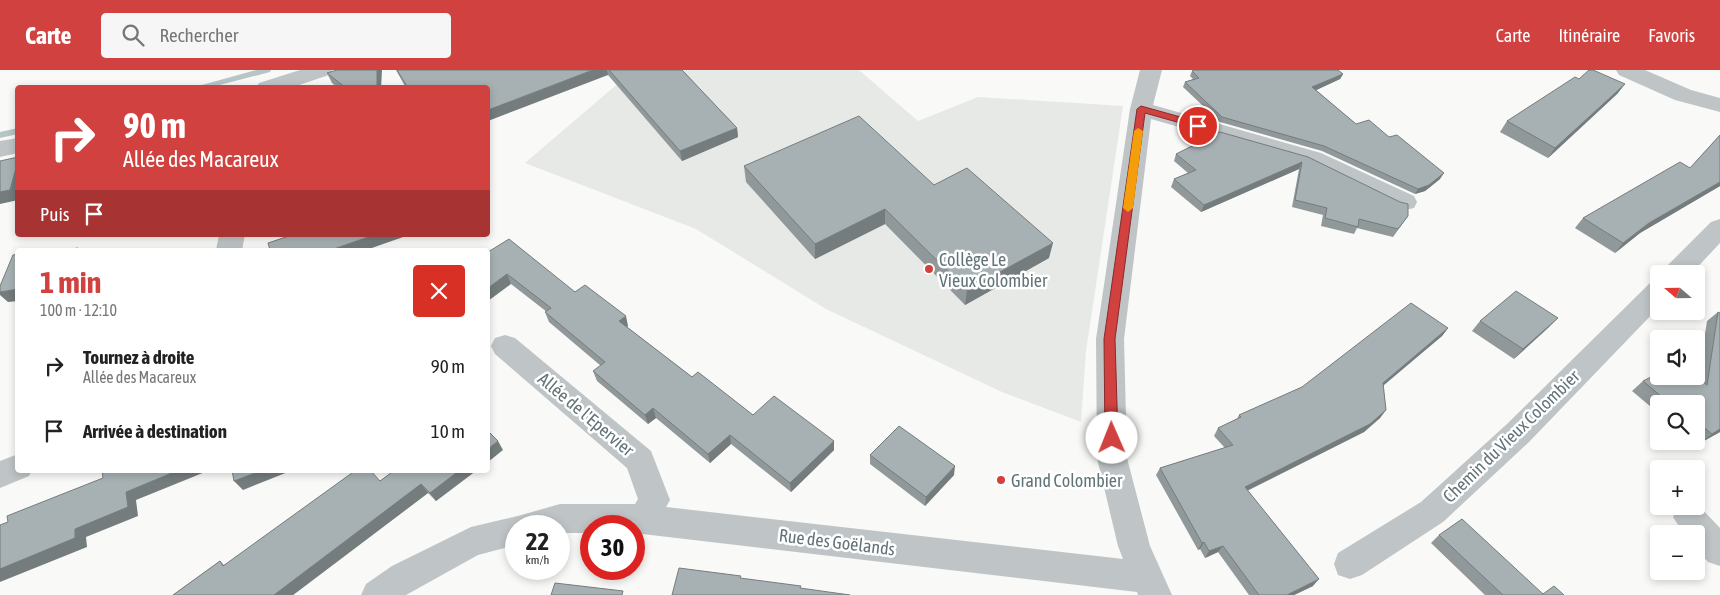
<!DOCTYPE html>
<html lang="fr">
<head>
<meta charset="utf-8">
<style>
	body { margin:0; font-family:"Asap Condensed",sans-serif; background:#f6f6f6; color:#222; height:100vh; display:flex; flex-direction:column; font-size:19px; white-space:nowrap }
	* { box-sizing:border-box; margin:0 }
	p { font-size:16px; color:#767676 }
	.icon { flex:none; width:28px; height:28px; fill:none; stroke:currentColor; stroke-width:2; stroke-linecap:round; stroke-linejoin:round }
	.map { position:relative; flex:1; overflow:hidden }
	.panel { position:absolute; left:15px; top:178px; width:475px; height:225px; display:flex; flex-direction:column; background:#fff; border-radius:5px; box-shadow:0 2px 8px #0003 }
	.panel>* { flex:none }
	.hud { position:absolute; left:15px; top:15px; width:475px; height:152px; border-radius:5px; box-shadow:0 2px 8px #0003; background:#d1413f; color:#fff; overflow:hidden }
	.needle { width:32px; rotate:290deg }
	.controls { position:absolute; left:1650px; top:195px; display:grid; gap:10px }
	.controls a { display:grid; place-items:center; width:55px; height:55px; border-radius:5px; background:#fff; box-shadow:0 2px 8px #0003; font-size:25px }
	.speed { position:absolute; left:505px; top:445px; display:flex; gap:10px; font-size:25px; font-weight:700; text-align:center }
	.speed>* { display:grid; place-content:center; width:65px; height:65px; border-radius:50%; background:#fff; box-shadow:0 2px 8px #0003; line-height:1 }
	.speed small { font-size:12px; font-weight:400 }
	.speed .limit { border:8px solid #d22; background:#fff; color:#111 }
	.pin { position:absolute; display:grid; place-items:center; width:42px; height:42px; color:#fff; margin:-21px; border:2px solid #fff; border-radius:50%; box-shadow:0 1px 5px #0007 }
	.me { position:absolute; width:55px; margin:-28px; rotate:359deg; stroke-linejoin:round; filter:drop-shadow(0 0 4px #0008) }
	.turn { display:flex; align-items:center; gap:18px; height:105px; padding:0 25px; font-size:22px }
	.turn .icon { width:65px; height:65px; stroke-width:2.5 }
	.turn b { display:block; font-size:35px; line-height:42px }
	.then { display:flex; align-items:center; height:48px; padding:0 25px; background:#0003; gap:10px; font-size:19px }
	.round { display:grid; place-items:center; flex:none; width:52px; height:52px; border-radius:5px; background:#f6f6f6 }
	.head { display:flex; align-items:center; justify-content:space-between; height:85px; padding:0 25px }
	h1 { font-size:30px; font-weight:700; line-height:38px; color:#d1413f }
	ul { padding:0; list-style:none }
	li { display:flex; align-items:center; gap:15px; height:65px; padding:0 25px }
	li div { flex:1 }
	li b { display:block; font-size:19px }
	li em { font-style:normal }
	header { display:flex; align-items:center; gap:30px; box-sizing:border-box; height:70px; padding:0 25px; background:#d1413f; color:#fff }
	header strong { font-size:24px }
	nav { display:flex; gap:28px; margin-inline-start:auto; font-size:18px }
	.search { width:350px; height:45px; background:#f6f6f6; display:flex; align-items:center; gap:12px; box-sizing:border-box; padding:0 18px; border-radius:5px; color:#767676; font-size:19px }
	.map>svg:first-child { display:block }
</style>
</head>
<body>
<header>
<strong>Carte</strong>
<div class="search"><svg class="icon" aria-label="search" viewBox="0 0 24 24"><circle cx="10" cy="10" r="6"/><path d="M15 15l6 6"/></svg>Rechercher</div>
<nav><a>Carte</a><a>Itinéraire</a><a>Favoris</a></nav>
</header>
<div class="map">
<svg width="1720" height="525" viewBox="0 0 1720 525">
	<rect width="100%" height="100%" fill="#f9f9f7"/>
	<path fill="#e7e9e7" d="M 658,0 L 859,0 L 918,51 L 978,27 L 1123,36 L 1086,281 L 1081,352 L 1002,322 L 826,239 L 696,159 L 525,93 L 615,16 Z"/>
	<g fill="none" stroke-linecap="round" stroke-linejoin="round">
		<g fill="#b7c5c6" fill-rule="evenodd">
			<path d="M 256,0 L 271,0 L 270,2 L 208,18 L 191,18 Z"/>
			<path d="M 18,58 L 18,64 L 0,68 L 0,62 Z"/>
		</g>
		<g fill="#bfc4c6" fill-rule="evenodd">
			<path d="M 300,0 L 332,0 L 329,5 L 290,18 L 256,18 L 259,13 Z"/>
			<path d="M 1140,0 L 1162,0 L 1153,35 L 1321,83 L 1414,126 L 1417,132 L 1414,138 L 1405,140 L 1396,138 L 1305,93 L 1151,49 L 1124,269 L 1127,388 L 1150,476 L 1172,525 L 1138,525 L 1137,522 L 634,463 L 634,456 L 591,456 L 591,463 L 559,463 L 559,456 L 516,456 L 516,475 L 478,485 L 406,525 L 361,525 L 366,514 L 392,496 L 471,457 L 518,446 L 560,434 L 635,434 L 638,429 L 627,398 L 495,284 L 491,276 L 495,268 L 505,265 L 515,268 L 651,381 L 670,430 L 666,437 L 1123,489 L 1118,476 L 1097,388 L 1096,269 L 1130,39 Z"/>
			<path d="M 1616,0 L 1645,0 L 1691,20 L 1720,28 L 1720,42 L 1675,30 L 1619,5 Z"/>
			<path d="M 18,68 L 18,83 L 0,87 L 0,71 Z"/>
			<path d="M 1720,149 L 1720,173 L 1691,204 L 1662,204 L 1666,197 L 1711,152 Z"/>
			<path d="M 219,165 L 245,165 L 242,180 L 216,180 Z"/>
			<path d="M 1659,210 L 1659,237 L 1529,372 L 1443,452 L 1362,505 L 1350,509 L 1338,505 L 1334,494 L 1338,483 L 1421,432 L 1507,354 L 1650,213 Z"/>
			<path d="M 18,384 L 18,400 L 32,400 L 29,406 L 0,418 L 0,391 Z"/>
			<path d="M 1696,435 L 1700,437 L 1720,458 L 1720,496 L 1708,492 L 1696,478 L 1696,464 L 1684,464 L 1673,447 L 1678,437 Z"/>
		</g>
	</g>
	<g fill="#90989a">
		<path d="M 396,0 L 682,0 L 737,58 L 738,67 L 682,91 L 608,5 L 488,18 L 406,18 Z"/>
		<path d="M 1192,1 L 1343,4 L 1340,9 L 1316,20 L 1356,54 L 1440,109 L 1425,121 L 1415,124 L 1322,81 L 1220,52 L 1183,17 L 1185,12 L 1193,9 L 1190,6 Z"/>
		<path d="M 327,3 L 381,18 L 338,18 L 332,13 Z"/>
		<path d="M 1579,9 L 1625,14 L 1617,24 L 1548,88 L 1500,62 L 1507,51 Z"/>
		<path d="M 1720,65 L 1720,116 L 1640,163 L 1615,183 L 1575,158 L 1583,148 L 1690,98 Z"/>
		<path d="M 1176,84 L 1308,87 L 1408,146 L 1393,167 L 1357,158 L 1354,164 L 1321,156 L 1323,145 L 1292,137 L 1299,99 L 1201,142 L 1171,117 L 1174,109 L 1188,103 L 1174,91 Z"/>
		<path d="M 744,96 L 934,115 L 1049,188 L 965,235 L 885,154 L 815,189 L 746,112 Z"/>
		<path d="M 488,182 L 575,222 L 628,256 L 627,257 L 692,307 L 753,345 L 834,371 L 834,380 L 791,422 L 731,374 L 710,393 L 656,348 L 648,354 L 597,311 L 593,301 L 601,296 L 549,252 L 545,242 L 547,242 L 511,214 Z"/>
		<path d="M 1718,242 L 1720,243 L 1720,362 L 1700,373 L 1696,370 L 1696,334 L 1659,334 L 1659,341 L 1657,342 L 1632,321 L 1643,311 L 1698,308 L 1707,251 Z"/>
		<path d="M 1480,251 L 1549,257 L 1514,289 L 1472,261 Z"/>
		<path d="M 1448,258 L 1442,266 L 1383,315 L 1386,340 L 1380,348 L 1364,362 L 1247,421 L 1313,516 L 1294,525 L 1249,525 L 1218,482 L 1205,488 L 1200,479 L 1198,480 L 1156,405 L 1160,398 L 1225,378 L 1214,366 L 1218,358 L 1237,349 L 1239,345 Z"/>
		<path d="M 870,385 L 954,405 L 925,436 L 870,394 Z"/>
		<path d="M 395,400 L 477,400 L 436,431 L 428,423 L 293,525 L 173,525 L 220,491 L 224,495 L 380,411 Z"/>
		<path d="M 1439,465 L 1543,524 L 1564,525 L 1485,525 L 1431,473 Z"/>
	</g>
	<g fill="#757c7d">
		<path d="M 377,0 L 382,0 L 381,18 L 377,18 Z"/>
		<path d="M 593,0 L 607,0 L 608,5 L 488,51 L 488,40 Z"/>
		<path d="M 1343,4 L 1340,9 L 1310,23 L 1312,17 Z"/>
		<path d="M 1625,14 L 1617,24 L 1548,88 L 1555,78 Z"/>
		<path d="M 737,58 L 738,67 L 682,91 L 680,81 Z"/>
		<path d="M 18,91 L 18,130 L 0,134 L 0,122 Z"/>
		<path d="M 1302,92 L 1299,99 L 1201,142 L 1204,135 Z"/>
		<path d="M 1444,103 L 1440,109 L 1425,121 L 1415,124 L 1418,119 Z"/>
		<path d="M 1720,112 L 1720,116 L 1640,163 L 1615,183 L 1623,173 L 1649,153 Z"/>
		<path d="M 885,139 L 885,154 L 815,189 L 815,174 Z"/>
		<path d="M 374,165 L 409,165 L 366,180 L 331,180 Z"/>
		<path d="M 1053,173 L 1049,188 L 965,235 L 967,220 Z"/>
		<path d="M 507,204 L 511,214 L 488,231 L 488,218 Z"/>
		<path d="M 18,219 L 18,231 L 8,232 L 0,225 L 0,222 Z"/>
		<path d="M 626,246 L 628,256 L 622,260 L 619,251 Z"/>
		<path d="M 1558,248 L 1549,257 L 1514,289 L 1523,279 Z"/>
		<path d="M 1448,258 L 1442,266 L 1377,321 L 1383,313 Z"/>
		<path d="M 653,338 L 656,348 L 648,354 L 645,345 Z"/>
		<path d="M 1386,340 L 1380,348 L 1364,362 L 1240,424 L 1245,417 Z"/>
		<path d="M 1720,359 L 1720,362 L 1700,373 L 1712,364 Z"/>
		<path d="M 730,365 L 731,374 L 710,393 L 708,384 Z"/>
		<path d="M 498,371 L 503,380 L 488,392 L 488,379 Z"/>
		<path d="M 834,371 L 834,380 L 791,422 L 790,413 Z"/>
		<path d="M 955,396 L 954,405 L 925,436 L 926,427 Z"/>
		<path d="M 179,400 L 210,400 L 136,430 L 138,446 L 86,467 L 87,477 L 0,512 L 0,499 L 75,459 L 126,422 Z"/>
		<path d="M 263,400 L 287,400 L 288,402 L 243,420 L 234,411 Z"/>
		<path d="M 460,400 L 477,400 L 436,431 L 430,423 Z"/>
		<path d="M 421,414 L 428,423 L 293,525 L 274,525 Z"/>
		<path d="M 1204,472 L 1200,479 L 1198,480 L 1202,473 Z"/>
		<path d="M 1223,476 L 1218,482 L 1205,488 L 1209,481 Z"/>
		<path d="M 1319,509 L 1313,516 L 1294,525 L 1287,525 Z"/>
	</g>
	<g fill="#a7b1b3" stroke="#757c7d">
		<path d="M 337,0 L 377,0 L 377,18 L 346,18 L 327,3 Z"/>
		<path d="M 397,0 L 593,0 L 488,40 L 488,18 L 408,18 Z"/>
		<path d="M 609,0 L 682,0 L 737,58 L 680,81 Z"/>
		<path d="M 1195,0 L 1338,0 L 1343,4 L 1312,17 L 1356,54 L 1369,50 L 1389,67 L 1397,65 L 1444,103 L 1429,115 L 1418,119 L 1324,76 L 1222,47 L 1185,12 L 1199,8 L 1192,1 Z"/>
		<path d="M 1589,0 L 1593,0 L 1625,14 L 1555,78 L 1507,51 L 1575,7 L 1579,9 Z"/>
		<path d="M 859,46 L 934,115 L 967,98 L 1053,173 L 967,220 L 885,139 L 815,174 L 744,96 Z"/>
		<path d="M 1220,62 L 1308,87 L 1400,132 L 1408,134 L 1408,146 L 1398,159 L 1359,149 L 1358,157 L 1325,148 L 1327,138 L 1295,130 L 1302,92 L 1204,135 L 1174,109 L 1196,100 L 1176,84 Z"/>
		<path d="M 1720,65 L 1720,112 L 1649,153 L 1623,173 L 1583,148 L 1680,92 L 1690,98 Z"/>
		<path d="M 18,87 L 18,91 L 10,120 L 0,122 L 0,91 Z"/>
		<path d="M 292,165 L 374,165 L 331,180 L 270,180 L 268,173 Z"/>
		<path d="M 509,169 L 575,222 L 585,215 L 626,246 L 619,251 L 692,307 L 698,302 L 753,345 L 774,326 L 834,371 L 790,413 L 730,365 L 708,384 L 653,338 L 645,345 L 593,301 L 605,292 L 545,242 L 551,238 L 507,204 L 488,218 L 488,182 Z"/>
		<path d="M 78,178 L 77,180 L 64,180 Z"/>
		<path d="M 18,184 L 18,219 L 0,222 L 0,216 L 13,185 Z"/>
		<path d="M 1516,221 L 1558,248 L 1523,279 L 1480,251 Z"/>
		<path d="M 1411,233 L 1448,258 L 1383,313 L 1386,340 L 1370,354 L 1245,417 L 1319,509 L 1287,525 L 1259,525 L 1223,476 L 1209,481 L 1204,472 L 1202,473 L 1160,398 L 1233,375 L 1218,358 L 1241,347 L 1239,345 L 1302,317 Z"/>
		<path d="M 1718,242 L 1720,243 L 1720,359 L 1712,364 L 1696,351 L 1696,334 L 1674,334 L 1671,331 L 1668,332 L 1643,311 L 1659,303 L 1659,306 L 1696,306 L 1707,315 Z"/>
		<path d="M 899,356 L 955,396 L 926,427 L 870,385 Z"/>
		<path d="M 488,361 L 498,371 L 488,379 Z"/>
		<path d="M 102,400 L 179,400 L 126,422 L 128,437 L 75,459 L 75,468 L 0,499 L 0,455 L 8,452 L 7,446 L 103,408 Z"/>
		<path d="M 232,400 L 263,400 L 234,411 Z"/>
		<path d="M 356,400 L 370,400 L 380,411 L 395,400 L 460,400 L 430,423 L 421,414 L 274,525 L 173,525 L 220,491 L 223,496 Z"/>
		<path d="M 1462,449 L 1543,524 L 1554,516 L 1564,525 L 1503,525 L 1439,465 Z"/>
		<path d="M 679,498 L 741,506 L 740,508 L 801,516 L 800,518 L 850,525 L 672,525 Z"/>
		<path d="M 555,513 L 623,521 L 622,525 L 551,525 Z"/>
	</g>
	<path fill="#d1413f" stroke="#882a29" d="M 1141,36 L 1202,53 L 1203,56 L 1198,58 L 1145,43 L 1115,269 L 1118,368 L 1116,372 L 1112,374 L 1107,372 L 1105,368 L 1104,269 L 1137,39 Z"/>
	<path fill="#f59e0b" d="M 1138,58 L 1143,61 L 1133,138 L 1128,142 L 1123,138 L 1134,61 Z"/>
	<g fill="#d1413f" stroke="#fff" stroke-width="2">
		<circle cx="929" cy="199" r="5"/>
		<circle cx="1001" cy="410" r="5"/>
	</g>
	<g text-anchor="middle" dominant-baseline="central" stroke-width="5" stroke-linejoin="round" paint-order="stroke">
		<g font-size="18" fill="#637479" stroke="#fff" text-anchor="start">
			<text x="939" y="189">Collège Le<tspan x="939" dy="21">Vieux Colombier</tspan></text>
			<text x="1011" y="410">Grand Colombier</text>
		</g>
		<g font-size="18" fill="#637479" stroke="#fff">
			<text transform="translate(586 344) rotate(40)">Allée de l'Epervier</text>
			<text transform="translate(1511 366) rotate(-44)">Chemin du Vieux Colombier</text>
			<text transform="translate(837 472) rotate(7)">Rue des Goëlands</text>
		</g>
	</g>
</svg>
<div class="controls">
<a><svg class="needle" viewBox="-14 -14 28 28"><path d="M0-13l5 13h-10z" fill="#e53935"/><path d="M0 13l5-13h-10z" fill="#767676"/></svg></a>
<a><svg class="icon" aria-label="sound" viewBox="0 0 24 24"><path d="M4 9h4l5-4v14l-5-4H4zM17 9q2 3 0 6"/></svg></a>
<a><svg class="icon" aria-label="search" viewBox="0 0 24 24"><circle cx="10" cy="10" r="6"/><path d="M15 15l6 6"/></svg></a>
<a>+</a>
<a>−</a>
</div>
<div class="speed"><div>22<small>km/h</small></div><div class="limit">30</div></div>
<div class="pin" style="left:1198px;top:56px;background:#d93025"><svg class="icon" aria-label="arrive" viewBox="0 0 24 24"><path d="M6 21V4h12l-3 4 3 4H6"/></svg></div>
<svg class="me" style="left:1112px;top:368px" viewBox="-20 -20 40 40"><circle r="19" fill="#fff"/><path d="M0-13L10 11 0 6-10 11z" fill="#d1413f"/></svg>
<div class="hud">
<div class="turn"><svg class="icon" aria-label="right" viewBox="0 0 24 24"><path d="M7 20v-9h11M14 6l5 5-5 5"/></svg><div><b>90 m</b>Allée des Macareux</div></div>
<div class="then">Puis<svg class="icon" aria-label="arrive" viewBox="0 0 24 24"><path d="M6 21V4h12l-3 4 3 4H6"/></svg></div>
</div>
<section class="panel">
<div class="head"><div><h1>1 min</h1><p>100 m · 12:10</p></div><a class="round" style="background:#d93025;color:#fff"><svg class="icon" aria-label="close" viewBox="0 0 24 24"><path d="M6 6l12 12M18 6L6 18"/></svg></a></div>
<ul>
<li><svg class="icon" aria-label="right" viewBox="0 0 24 24"><path d="M7 20v-9h11M14 6l5 5-5 5"/></svg><div><b>Tournez à droite</b><p>Allée des Macareux</p></div><em>90 m</em></li>
<li><svg class="icon" aria-label="arrive" viewBox="0 0 24 24"><path d="M6 21V4h12l-3 4 3 4H6"/></svg><div><b>Arrivée à destination</b></div><em>10 m</em></li>
</ul>
</section>
</div>
</body>
</html>
